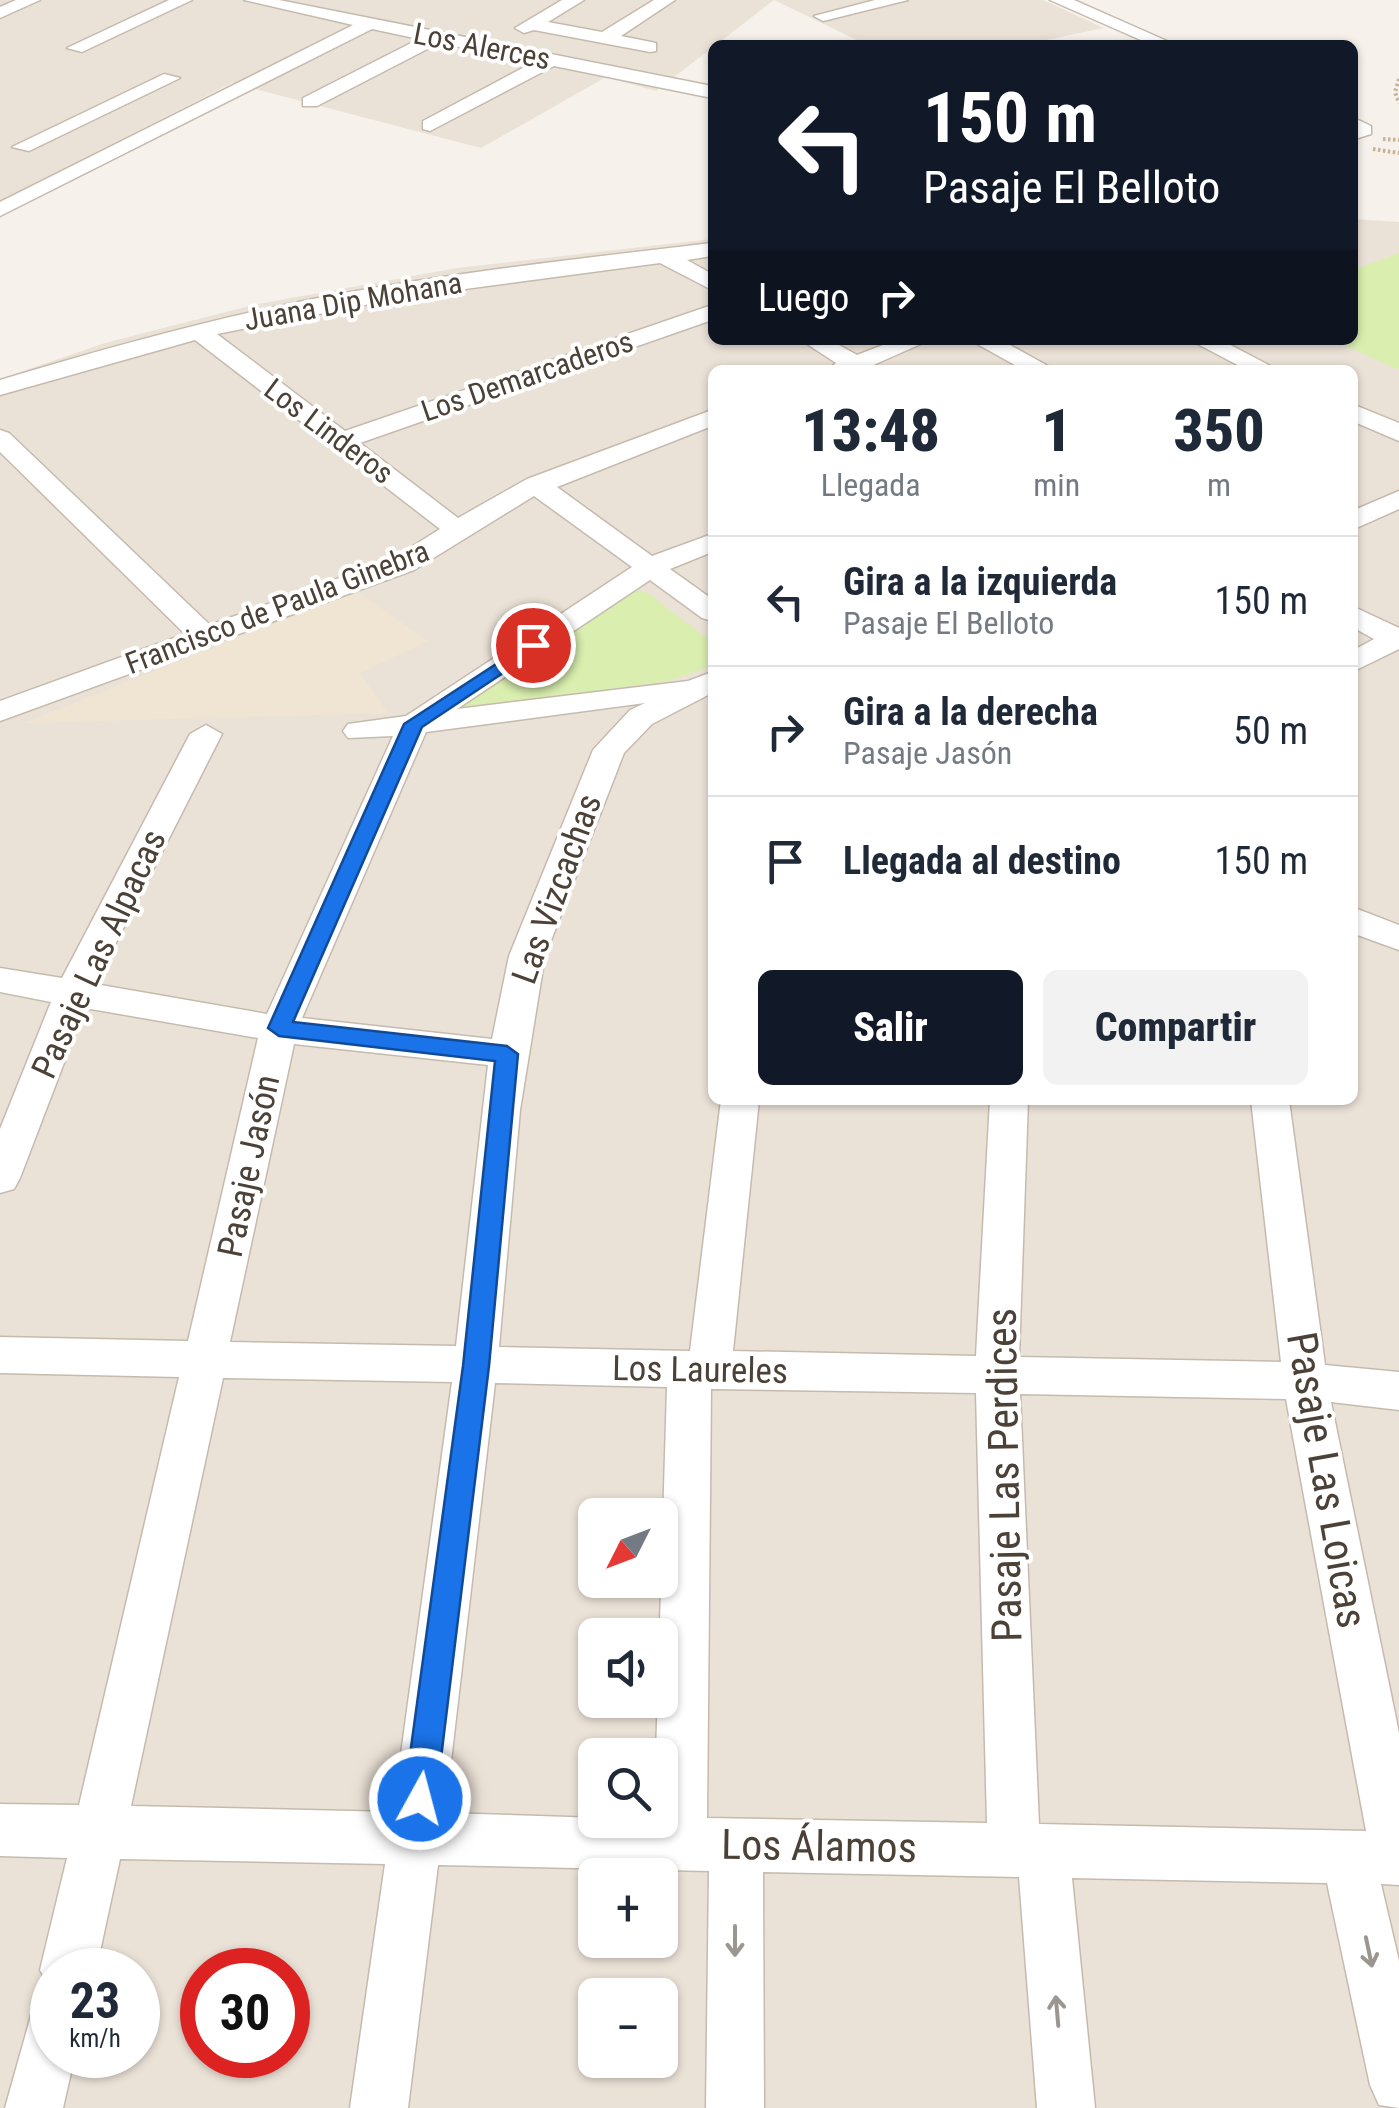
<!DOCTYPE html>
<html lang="es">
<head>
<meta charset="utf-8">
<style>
	body { margin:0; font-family:"Roboto Condensed",sans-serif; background:#f2f2f3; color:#1f2937; height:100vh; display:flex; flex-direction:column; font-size:38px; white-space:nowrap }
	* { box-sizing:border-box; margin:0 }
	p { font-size:32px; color:#747a83 }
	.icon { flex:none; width:55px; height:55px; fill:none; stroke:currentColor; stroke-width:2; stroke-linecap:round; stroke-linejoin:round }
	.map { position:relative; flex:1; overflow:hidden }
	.panel { position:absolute; left:708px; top:365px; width:650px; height:740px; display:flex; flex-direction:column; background:#fff; border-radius:15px; box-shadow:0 2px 8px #0004 }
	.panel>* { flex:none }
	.banner { position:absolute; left:708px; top:40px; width:650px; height:305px; border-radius:15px; box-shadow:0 2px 8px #0004; background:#111827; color:#fff; overflow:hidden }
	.needle { width:65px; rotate:228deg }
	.tools { position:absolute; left:578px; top:1498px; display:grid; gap:20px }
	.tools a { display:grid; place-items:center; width:100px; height:100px; border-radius:15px; background:#fff; box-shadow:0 2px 8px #0004; font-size:50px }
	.speed { position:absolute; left:30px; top:1948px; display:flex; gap:20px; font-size:50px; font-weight:700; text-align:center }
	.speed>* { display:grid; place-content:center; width:130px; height:130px; border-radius:50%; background:#fff; box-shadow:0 2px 8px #0004; line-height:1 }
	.speed small { font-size:25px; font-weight:400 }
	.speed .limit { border:15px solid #d22; background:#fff; color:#111 }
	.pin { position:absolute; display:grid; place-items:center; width:85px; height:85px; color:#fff; margin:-42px; border:5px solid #fff; border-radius:50%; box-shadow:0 2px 10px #0007 }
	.me { position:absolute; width:110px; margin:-55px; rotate:7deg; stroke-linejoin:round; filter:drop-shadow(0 0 8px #0008) }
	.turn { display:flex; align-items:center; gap:35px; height:210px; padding:0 50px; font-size:45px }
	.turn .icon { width:130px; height:130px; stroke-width:2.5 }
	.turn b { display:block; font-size:70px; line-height:85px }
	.then { display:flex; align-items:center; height:95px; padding:0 50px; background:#0003; gap:20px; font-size:38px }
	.eta { display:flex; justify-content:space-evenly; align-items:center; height:170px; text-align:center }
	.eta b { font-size:60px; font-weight:800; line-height:70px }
	.action { display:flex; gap:20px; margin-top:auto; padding:20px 50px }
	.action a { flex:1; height:115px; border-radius:15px; background:#111827; color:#fff; font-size:40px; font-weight:800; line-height:115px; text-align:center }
	.action a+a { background:#f2f2f3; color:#1f2937 }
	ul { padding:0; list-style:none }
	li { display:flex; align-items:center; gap:30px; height:130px; padding:0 50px; border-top:2px solid #e0e1e3 }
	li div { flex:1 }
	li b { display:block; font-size:38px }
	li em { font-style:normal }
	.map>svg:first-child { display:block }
</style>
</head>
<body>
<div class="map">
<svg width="1399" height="2108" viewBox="0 0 1399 2108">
	<rect width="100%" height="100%" fill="#f6f1ea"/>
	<g fill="#ebe2d7" fill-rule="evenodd">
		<path d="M 0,0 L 1043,0 L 1104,28 L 1022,45 L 867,45 L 774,0 L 656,91 L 606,77 L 481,148 L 232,83 L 0,201 Z"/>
		<path d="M 1353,219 L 1399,222 L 1399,2108 L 0,2108 L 0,379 L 105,343 L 253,305 L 457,268 L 712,239 L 712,340 L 1352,340 ZM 712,370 L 1352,370 L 1352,1100 L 712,1100 ZM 595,1515 L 660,1515 L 660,1580 L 595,1580 ZM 595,1635 L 660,1635 L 660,1700 L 595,1700 ZM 595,1755 L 660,1755 L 660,1820 L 595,1820 ZM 595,1875 L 660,1875 L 660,1940 L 595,1940 ZM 52,1970 L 138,1970 L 138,2055 L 52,2055 ZM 202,1970 L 288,1970 L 288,2055 L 202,2055 ZM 595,1995 L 660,1995 L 660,2060 L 595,2060 Z"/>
	</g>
	<path fill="#f0e4d2" d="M 356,591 L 428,641 L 360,673 L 388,713 L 24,723 Z"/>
	<g fill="#d9eeaf">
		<path d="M 1399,253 L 1399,370 L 1333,340 L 1352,340 L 1353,270 Z"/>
		<path d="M 632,587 L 649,594 L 712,642 L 712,666 L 669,681 L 448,711 Z"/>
	</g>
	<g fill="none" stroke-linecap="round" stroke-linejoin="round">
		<g stroke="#c6baae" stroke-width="3">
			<g id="minor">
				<path d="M 16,0 L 40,0 L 0,18 L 0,7 Z"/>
				<path d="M 169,0 L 192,0 L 82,52 L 67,48 Z"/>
				<path d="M 244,0 L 279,0 L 712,86 L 712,98 L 554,66 L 430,131 L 423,129 L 423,121 L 534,62 L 439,43 L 317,106 L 303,106 L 303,98 L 419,39 L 372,29 L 0,216 L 0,202 L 353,25 Z"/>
				<path d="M 562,0 L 584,0 L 548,22 L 602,32 L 654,0 L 675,0 L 621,36 L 656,43 L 656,51 L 650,52 L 534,30 L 524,33 L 515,28 Z"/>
				<path d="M 875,0 L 908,0 L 823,21 L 814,16 Z"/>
				<path d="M 1050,0 L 1074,0 L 1176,45 L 1152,45 Z"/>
				<path d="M 164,74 L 180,78 L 29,151 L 12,147 Z"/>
				<path d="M 1352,117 L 1371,126 L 1371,134 L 1352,140 Z"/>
				<path d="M 712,243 L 712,256 L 687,260 L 712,274 L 712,290 L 660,263 L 405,297 L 217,334 L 345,431 L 712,305 L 712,320 L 360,443 L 458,518 L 527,479 L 712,410 L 712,426 L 557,487 L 652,556 L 712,534 L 712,552 L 670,569 L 712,599 L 712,621 L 702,618 L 650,580 L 457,709 L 688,681 L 712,672 L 712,693 L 652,724 L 624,753 L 545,956 L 520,1110 L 499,1347 L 690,1351 L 721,1100 L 759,1100 L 733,1351 L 976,1356 L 990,1100 L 1028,1100 L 1019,1357 L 1281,1362 L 1251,1100 L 1289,1100 L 1325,1365 L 1399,1372 L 1399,1410 L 1331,1402 L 1399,1733 L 1399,1885 L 1381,1884 L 1399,1961 L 1399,2108 L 1379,2105 L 1370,2085 L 1327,1883 L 1072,1878 L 1095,2108 L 1037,2108 L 1019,1877 L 763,1872 L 764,2108 L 706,2108 L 709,1871 L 438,1865 L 408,2108 L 350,2108 L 385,1864 L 120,1859 L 96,1970 L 52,1970 L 52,1991 L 40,1970 L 67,1858 L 0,1856 L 0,1804 L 79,1805 L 179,1377 L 0,1373 L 0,1337 L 188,1341 L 258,1038 L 85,1008 L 20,1178 L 14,1189 L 0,1193 L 0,1129 L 51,1002 L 0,992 L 0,968 L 62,978 L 190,734 L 206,725 L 222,734 L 95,984 L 267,1014 L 393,736 L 348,738 L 343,731 L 348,724 L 406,716 L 632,567 L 534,496 L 414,570 L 0,721 L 0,701 L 185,634 L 0,452 L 0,430 L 9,433 L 210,625 L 394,558 L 440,529 L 195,340 L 0,395 L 0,380 C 100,350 200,322 303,301 C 438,274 575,259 712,243 ZM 645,703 L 630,710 L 593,750 L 509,956 L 492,1039 L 302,1018 L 426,732 ZM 294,1044 L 488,1065 L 456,1346 L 230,1342 ZM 223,1378 L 452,1382 L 393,1812 L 131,1806 ZM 495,1383 L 667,1387 L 656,1755 L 660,1755 L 660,1820 L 445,1813 ZM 711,1389 L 976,1393 L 987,1823 L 707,1818 ZM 1020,1394 L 1286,1399 L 1366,1831 L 1039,1824 Z"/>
				<path d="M 801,340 L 830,340 L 857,355 L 896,340 L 930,340 L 862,370 L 828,370 L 836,363 Z"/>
				<path d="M 970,340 L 1001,340 L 1055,370 L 1024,370 Z"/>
				<path d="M 1190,340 L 1221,340 L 1278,370 L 1247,370 Z"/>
				<path d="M 1352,404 L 1399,423 L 1399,441 L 1352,421 Z"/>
				<path d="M 1399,491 L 1399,509 L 1352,530 L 1352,511 Z"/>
				<path d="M 1352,606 L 1399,628 L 1399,649 L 1352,672 L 1352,651 L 1374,639 L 1352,627 Z"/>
				<path d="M 1352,907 L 1399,925 L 1399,950 L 1352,933 Z"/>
				<path d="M 52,2004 L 52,2055 L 75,2055 L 63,2108 L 5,2108 L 32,2012 Z"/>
			</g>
		</g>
		<g stroke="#c6b19b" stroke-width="4" stroke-dasharray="2.5 2.5" stroke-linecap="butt">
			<path d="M 1399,79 L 1395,92 L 1399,103"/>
			<path d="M 1383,139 L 1399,140"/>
			<path d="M 1373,149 L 1399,153"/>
		</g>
		<use href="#minor" fill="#fff" fill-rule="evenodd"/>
	</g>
	<defs><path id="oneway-shaft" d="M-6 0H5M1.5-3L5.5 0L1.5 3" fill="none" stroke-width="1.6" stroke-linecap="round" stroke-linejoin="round" transform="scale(2.5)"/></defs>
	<g stroke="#9c9691">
		<use href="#oneway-shaft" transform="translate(735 1941) rotate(90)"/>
		<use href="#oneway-shaft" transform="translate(1369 1952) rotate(78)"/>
		<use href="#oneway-shaft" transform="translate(1057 2011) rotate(-95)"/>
	</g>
	<path fill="#1a73e8" stroke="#114b97" stroke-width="2.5" d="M 533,640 L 542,645 L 539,649 L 422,727 L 293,1022 L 507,1046 L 518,1054 L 489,1366 L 436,1799 L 431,1810 L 420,1815 L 409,1810 L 404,1799 L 463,1366 L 495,1061 L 279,1036 L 268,1028 L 404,724 Z"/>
	<g text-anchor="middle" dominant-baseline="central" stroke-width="8" stroke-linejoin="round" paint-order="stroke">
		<g font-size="30" fill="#4b4137" stroke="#fff">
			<text transform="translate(482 46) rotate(11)">Los Alerces</text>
			<text transform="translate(353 301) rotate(-10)">Juana Dip Mohana</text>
			<text transform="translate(527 376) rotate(-19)">Los Demarcaderos</text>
			<text transform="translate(329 431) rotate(37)">Los Linderos</text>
			<text transform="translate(277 607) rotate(-21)">Francisco de Paula Ginebra</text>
		</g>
		<g font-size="35" fill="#4b4137" stroke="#fff">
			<text transform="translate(557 889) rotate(-70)">Las Vizcachas</text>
			<text transform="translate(99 954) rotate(-65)">Pasaje Las Alpacas</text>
			<text transform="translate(249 1166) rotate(-78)">Pasaje Jasón</text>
			<text transform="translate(700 1370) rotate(1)">Los Laureles</text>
		</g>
		<g font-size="42" fill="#4b4137" stroke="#fff">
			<text transform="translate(1004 1475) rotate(-91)">Pasaje Las Perdices</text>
			<text transform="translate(1327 1480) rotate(80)">Pasaje Las Loicas</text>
			<text transform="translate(819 1846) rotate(1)">Los Álamos</text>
		</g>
	</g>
</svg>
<div class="tools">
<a><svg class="needle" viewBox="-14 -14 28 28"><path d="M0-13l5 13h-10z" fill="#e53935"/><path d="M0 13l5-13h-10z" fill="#747a83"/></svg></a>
<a><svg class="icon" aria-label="sound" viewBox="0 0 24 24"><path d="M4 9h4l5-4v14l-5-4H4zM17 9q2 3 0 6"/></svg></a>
<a><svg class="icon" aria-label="search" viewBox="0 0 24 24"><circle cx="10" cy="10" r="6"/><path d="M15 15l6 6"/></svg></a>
<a>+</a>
<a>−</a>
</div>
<div class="speed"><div>23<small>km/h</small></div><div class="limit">30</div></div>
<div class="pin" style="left:533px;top:645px;background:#d93025"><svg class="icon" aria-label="arrive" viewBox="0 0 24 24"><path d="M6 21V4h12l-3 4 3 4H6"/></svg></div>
<svg class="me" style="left:420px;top:1799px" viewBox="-20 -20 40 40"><circle r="17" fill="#1a73e8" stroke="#fff" stroke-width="3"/><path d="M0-11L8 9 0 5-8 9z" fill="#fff"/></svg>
<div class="banner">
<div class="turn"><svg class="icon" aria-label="left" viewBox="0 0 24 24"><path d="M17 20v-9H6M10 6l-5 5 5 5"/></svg><div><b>150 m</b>Pasaje El Belloto</div></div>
<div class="then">Luego<svg class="icon" aria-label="right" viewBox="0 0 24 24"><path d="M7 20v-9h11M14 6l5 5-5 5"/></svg></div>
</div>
<section class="panel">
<div class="eta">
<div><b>13:48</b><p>Llegada</p></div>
<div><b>1</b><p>min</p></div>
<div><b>350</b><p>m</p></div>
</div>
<ul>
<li><svg class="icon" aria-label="left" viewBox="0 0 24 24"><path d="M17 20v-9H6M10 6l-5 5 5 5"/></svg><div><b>Gira a la izquierda</b><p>Pasaje El Belloto</p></div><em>150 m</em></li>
<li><svg class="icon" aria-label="right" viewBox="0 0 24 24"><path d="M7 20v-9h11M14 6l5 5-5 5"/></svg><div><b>Gira a la derecha</b><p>Pasaje Jasón</p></div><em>50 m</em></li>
<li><svg class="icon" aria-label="arrive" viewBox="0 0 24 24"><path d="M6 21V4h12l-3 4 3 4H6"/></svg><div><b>Llegada al destino</b></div><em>150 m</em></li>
</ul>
<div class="action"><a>Salir</a><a>Compartir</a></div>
</section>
</div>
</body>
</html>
